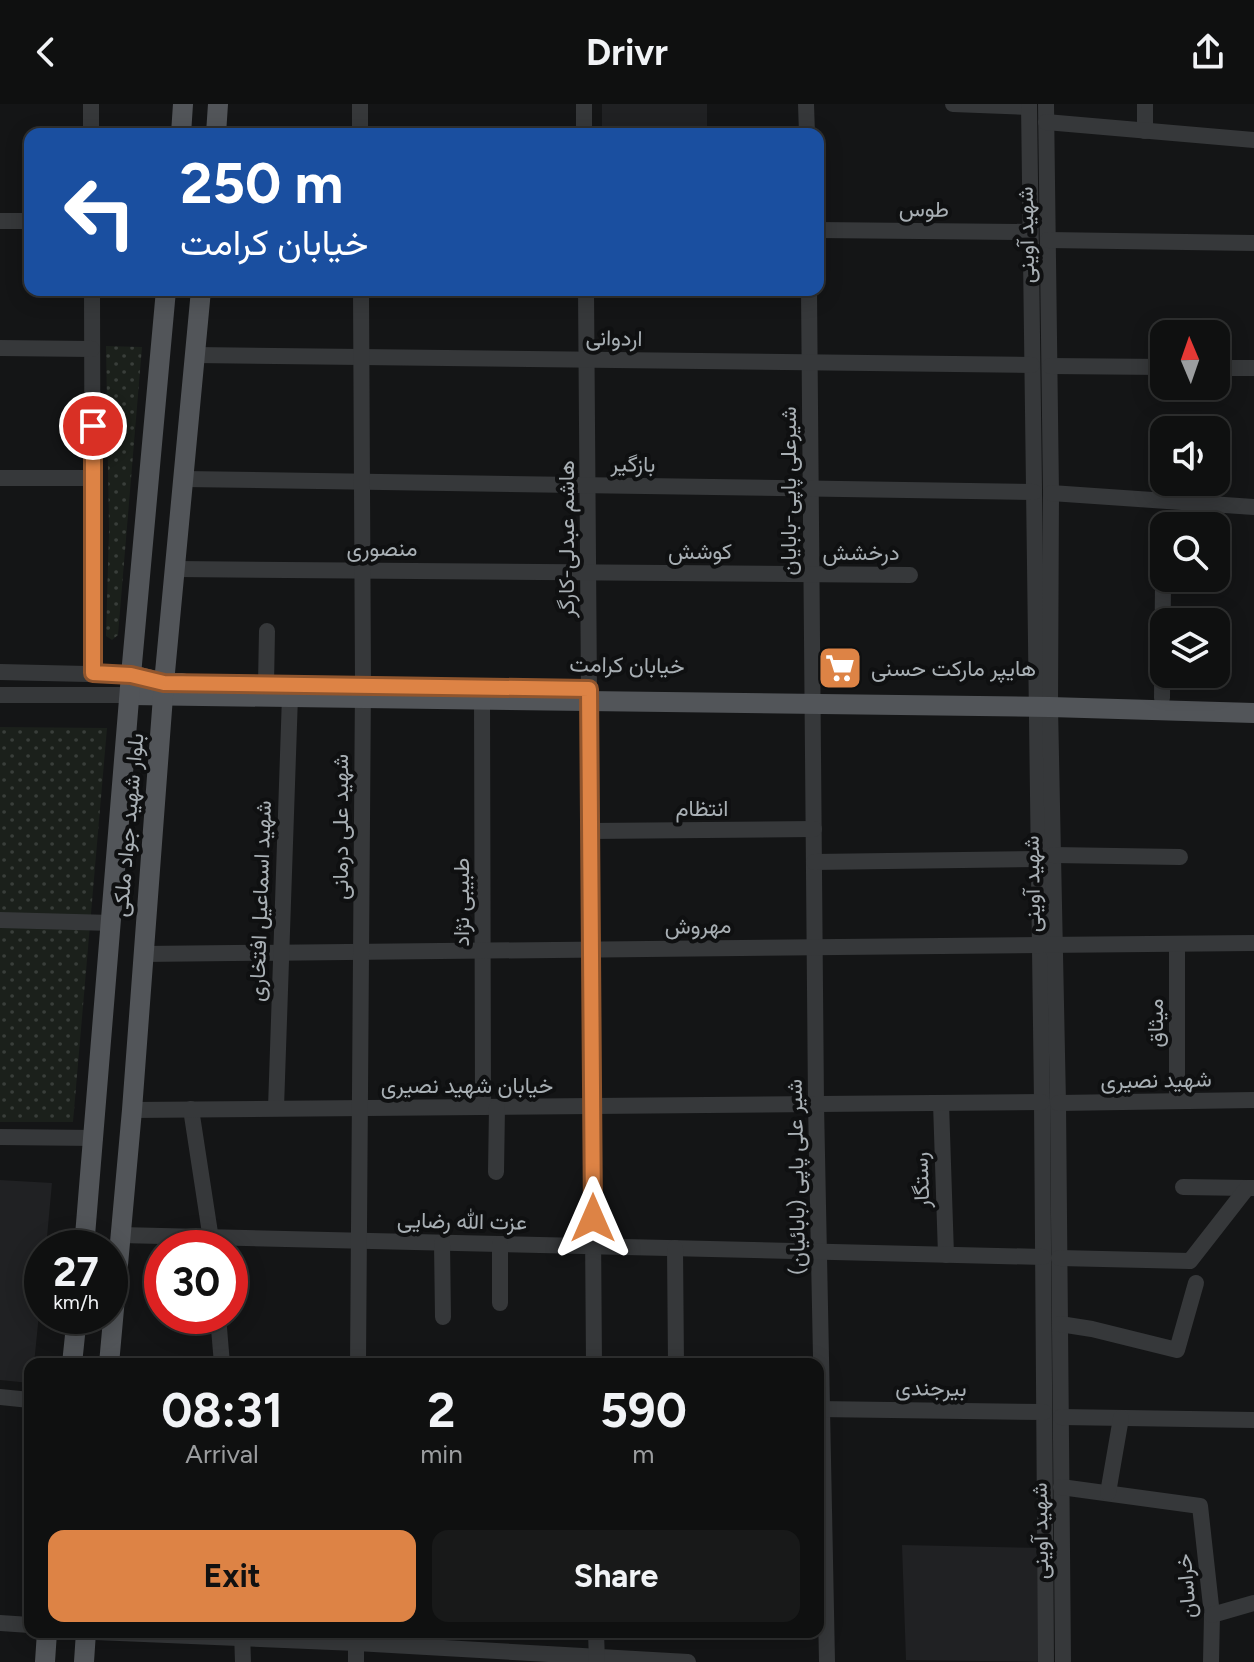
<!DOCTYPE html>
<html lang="en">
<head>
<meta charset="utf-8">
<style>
	body { margin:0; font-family:Figtree,Vazirmatn,sans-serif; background:#181919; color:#f1f3f6; height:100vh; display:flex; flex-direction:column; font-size:30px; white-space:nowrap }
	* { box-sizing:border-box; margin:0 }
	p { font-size:26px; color:#9b9d9f }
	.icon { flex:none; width:44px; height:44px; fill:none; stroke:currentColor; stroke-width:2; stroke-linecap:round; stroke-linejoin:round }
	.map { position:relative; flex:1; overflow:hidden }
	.details { position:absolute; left:24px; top:1254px; width:800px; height:280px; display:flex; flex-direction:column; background:#0f1010; border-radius:16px; box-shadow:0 4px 20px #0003,0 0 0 2px #2f3030 }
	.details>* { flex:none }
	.hud { position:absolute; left:24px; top:24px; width:800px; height:168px; border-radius:16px; box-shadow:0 4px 20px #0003,0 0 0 2px #2f3030; background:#1a4fa0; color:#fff; overflow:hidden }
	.needle { width:52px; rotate:358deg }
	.fabs { position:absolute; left:1150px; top:216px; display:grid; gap:16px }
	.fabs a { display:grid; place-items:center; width:80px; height:80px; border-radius:16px; background:#0f1010; box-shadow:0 4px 20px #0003,0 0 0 2px #2f3030; font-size:40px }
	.speed { position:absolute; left:24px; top:1126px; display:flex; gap:16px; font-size:40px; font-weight:700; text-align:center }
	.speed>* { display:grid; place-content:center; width:104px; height:104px; border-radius:50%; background:#0f1010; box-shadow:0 4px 20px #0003,0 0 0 2px #2f3030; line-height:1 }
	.speed small { font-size:20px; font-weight:400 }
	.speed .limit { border:12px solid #d22; background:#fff; color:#111 }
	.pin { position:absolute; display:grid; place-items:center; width:68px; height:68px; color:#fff; margin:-34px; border:4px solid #fff; border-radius:50%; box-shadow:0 2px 8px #0007 }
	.me { position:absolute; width:88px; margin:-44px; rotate:0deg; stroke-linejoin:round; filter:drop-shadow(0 0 6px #0008) }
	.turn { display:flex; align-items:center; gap:28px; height:168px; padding:0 24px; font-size:36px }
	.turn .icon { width:104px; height:104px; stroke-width:2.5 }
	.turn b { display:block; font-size:56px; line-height:68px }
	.eta { display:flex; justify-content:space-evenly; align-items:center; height:136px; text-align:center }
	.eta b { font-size:48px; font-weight:700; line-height:56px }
	.cta { display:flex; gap:16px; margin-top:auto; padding:16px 24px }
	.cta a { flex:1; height:92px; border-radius:16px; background:#dd8345; color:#111; font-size:32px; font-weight:700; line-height:92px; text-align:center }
	.cta a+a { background:#181919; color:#f1f3f6 }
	header { display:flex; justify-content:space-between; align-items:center; height:104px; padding:0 24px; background:#0f1010; font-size:36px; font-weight:700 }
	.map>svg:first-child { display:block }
</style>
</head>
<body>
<header><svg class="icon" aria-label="back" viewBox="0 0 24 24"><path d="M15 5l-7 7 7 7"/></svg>Drivr<svg class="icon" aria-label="share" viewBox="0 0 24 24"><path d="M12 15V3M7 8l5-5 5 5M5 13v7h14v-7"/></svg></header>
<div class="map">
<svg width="1254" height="1558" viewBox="0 0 1254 1558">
	<defs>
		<pattern id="grass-dots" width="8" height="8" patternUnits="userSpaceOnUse" patternTransform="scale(2)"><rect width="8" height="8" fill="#1b201b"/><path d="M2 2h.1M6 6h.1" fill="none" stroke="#393e3a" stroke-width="1.8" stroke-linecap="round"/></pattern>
	</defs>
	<rect width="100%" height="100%" fill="#141516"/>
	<g fill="#202123">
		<rect x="602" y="0" width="105" height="30"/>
		<path d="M 0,1076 L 52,1079 L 46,1144 L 42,1144 L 42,1180 L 34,1260 L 30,1260 L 30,1279 L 0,1276 Z"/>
		<path d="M 902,1441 L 1045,1444 L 1046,1558 L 906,1556 Z"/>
	</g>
	<g fill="url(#grass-dots)">
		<path d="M 106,242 L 142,243 L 118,531 L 112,536 L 106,532 L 109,426 Z"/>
		<path d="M 0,623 L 107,624 L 73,1018 L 0,1018 Z"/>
	</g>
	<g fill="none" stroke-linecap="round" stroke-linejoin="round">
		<g stroke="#36383a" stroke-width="16">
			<path d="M 91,0 L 91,30"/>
			<path d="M 584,0 L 584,30"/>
			<path d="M 806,0 L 807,30"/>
			<path d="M 953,0 L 1029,3"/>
			<path d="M 1029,0 L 1042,998 L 1046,1558"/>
			<path d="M 1046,0 L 1051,389 L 1050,603 L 1058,999 L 1063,1558"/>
			<path d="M 1145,0 L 1145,27"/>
			<path d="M 1046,18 L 1254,36"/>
			<path d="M 360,30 L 360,0"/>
			<path d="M 0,117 L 30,117"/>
			<path d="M 818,126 L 1030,128"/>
			<path d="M 1048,136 L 1254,139"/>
			<path d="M 92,186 L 93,569"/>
			<path d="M 586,186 L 594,1260"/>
			<path d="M 809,186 L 816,1000 L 827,1558"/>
			<path d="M 0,244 L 92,245"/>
			<path d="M 195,251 L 1032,261"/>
			<path d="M 1050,262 L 1164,263"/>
			<path d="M 1216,264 L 1254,264"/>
			<path d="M 0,374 L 93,374"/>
			<path d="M 184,375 L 1034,388"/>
			<path d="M 1051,389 L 1254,403"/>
			<path d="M 176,465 L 910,471"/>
			<path d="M 0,568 L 131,571"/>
			<path d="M 266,580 L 267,527"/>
			<path d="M 0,591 L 130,591"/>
			<path d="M 482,594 L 483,1003"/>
			<path d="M 1162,594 L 1163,479"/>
			<path d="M 590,727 L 814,725"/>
			<path d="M 1053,751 L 1180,753"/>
			<path d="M 814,758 L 1039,755"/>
			<path d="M 0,816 L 112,819"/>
			<path d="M 1177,840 L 1177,997"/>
			<path d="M 142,850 L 1254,839"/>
			<path d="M 941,999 L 946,1151"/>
			<path d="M 1058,999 L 1254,996"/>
			<path d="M 276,1004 L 290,592"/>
			<path d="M 191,1005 L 212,1142"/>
			<path d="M 132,1006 L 1042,998"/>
			<path d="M 0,1033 L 95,1034"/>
			<path d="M 496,1068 L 497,1003"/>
			<path d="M 1183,1083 L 1247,1084"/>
			<path d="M 120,1131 L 1043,1153"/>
			<path d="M 442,1139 L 443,1213"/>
			<path d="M 500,1140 L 500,1199"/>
			<path d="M 675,1144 L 676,1260"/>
			<path d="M 1059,1154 L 1190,1157 L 1247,1084 L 1254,1084"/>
			<path d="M 218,1212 L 222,1260"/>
			<path d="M 1060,1220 L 1092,1225 L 1177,1246 L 1196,1179"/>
			<path d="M 358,1260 L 363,580 L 361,186"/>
			<path d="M 0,1293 L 30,1296"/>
			<path d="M 818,1305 L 1044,1308"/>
			<path d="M 1061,1313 L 1254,1316"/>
			<path d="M 1061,1383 L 1200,1402 L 1212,1511 L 1211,1558"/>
			<path d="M 1108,1389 L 1121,1314"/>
			<path d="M 1212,1511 L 1254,1499"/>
			<path d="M 0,1519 L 30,1521"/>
			<path d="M 96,1528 L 356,1539 L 688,1558"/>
			<path d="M 242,1528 L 243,1558"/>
			<path d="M 596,1528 L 597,1558"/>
			<path d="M 356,1558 L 356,1530"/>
		</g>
		<g stroke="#525559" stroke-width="20">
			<path d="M 181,30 L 183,0"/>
			<path d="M 216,30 L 218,0"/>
			<path d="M 131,571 L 164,579 L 182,579"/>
			<path d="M 130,591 L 1050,603 L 1254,609"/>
			<path d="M 84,1144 L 131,571 L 166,186"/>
			<path d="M 72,1260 L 77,1212"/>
			<path d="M 109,1260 L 132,1006 L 164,579 L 201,186"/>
			<path d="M 45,1558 L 47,1528"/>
			<path d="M 84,1558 L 86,1528"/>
		</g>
	</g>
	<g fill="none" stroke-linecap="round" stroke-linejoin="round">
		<g stroke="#90552d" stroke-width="20">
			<path id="route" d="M 93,322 L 93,569 L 131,571 L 164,579 L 589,585 L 593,1114"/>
		</g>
		<use href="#route" stroke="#dd8345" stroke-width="14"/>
	</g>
	<defs>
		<g id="supermarket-square" transform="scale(2.3)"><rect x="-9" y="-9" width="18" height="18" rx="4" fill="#dd8345" stroke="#0f1011"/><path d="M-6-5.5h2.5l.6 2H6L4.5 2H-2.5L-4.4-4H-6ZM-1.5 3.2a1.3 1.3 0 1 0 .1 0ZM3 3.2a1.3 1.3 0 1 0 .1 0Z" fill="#fff"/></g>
	</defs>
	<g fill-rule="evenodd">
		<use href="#supermarket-square" x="840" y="564"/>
	</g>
	<g text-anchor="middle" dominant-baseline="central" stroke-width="8" stroke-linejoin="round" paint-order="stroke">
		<g font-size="22" fill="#a8afb4" stroke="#0f1011">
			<text transform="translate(924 105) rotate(1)">طوس</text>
			<text transform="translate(1026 131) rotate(-91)">شهید آوینی</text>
			<text transform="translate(614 234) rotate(1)">اردوانی</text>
			<text transform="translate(633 360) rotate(1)">بازگیر</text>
			<text transform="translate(788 387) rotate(-90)">شیرعلی پاپی-بابایان</text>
			<text transform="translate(566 435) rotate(-90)">هاشم عبدلی-کارگر</text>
			<text x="382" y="444">منصوری</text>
			<text x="700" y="447">کوشش</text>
			<text x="861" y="448">درخشش</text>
			<text transform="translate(627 561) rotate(1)">خیابان کرامت</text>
			<text x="702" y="704">انتظام</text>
			<text transform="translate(128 721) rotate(-85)">بلوار شهید جواد ملکی</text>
			<text transform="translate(340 723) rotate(-90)">شهید علی درمانی</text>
			<text transform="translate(1032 780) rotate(-91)">شهید آوینی</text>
			<text transform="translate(260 797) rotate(-88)">شهید اسماعیل افتخاری</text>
			<text transform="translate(461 798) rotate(-90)">طبیبی نژاد</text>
			<text transform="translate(698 822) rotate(-1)">مهروش</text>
			<text transform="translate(1155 919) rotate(-90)">میثاق</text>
			<text transform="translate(1156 976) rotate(-1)">شهید نصیری</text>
			<text x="467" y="981">خیابان شهید نصیری</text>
			<text transform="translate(796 1073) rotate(-91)">شیر علی پاپی (بابائیان)</text>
			<text transform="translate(921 1076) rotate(-92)">رستگار</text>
			<text transform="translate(462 1117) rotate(1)">عزت الله رضایی</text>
			<text transform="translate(931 1284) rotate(1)">بیرجندی</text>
			<text transform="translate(1040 1427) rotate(-91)">شهید آوینی</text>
			<text transform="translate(1186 1482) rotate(-95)">خراسان</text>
		</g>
		<g font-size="22" fill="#a8afb4" stroke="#0f1011" text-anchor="start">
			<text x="871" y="564">هایپر مارکت حسنی</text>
		</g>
	</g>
</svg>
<div class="fabs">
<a><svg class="needle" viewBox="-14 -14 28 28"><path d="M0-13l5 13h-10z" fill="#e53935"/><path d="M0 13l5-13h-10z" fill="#9b9d9f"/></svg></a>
<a><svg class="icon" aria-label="sound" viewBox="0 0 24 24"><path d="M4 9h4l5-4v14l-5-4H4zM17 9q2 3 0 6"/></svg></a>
<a><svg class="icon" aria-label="search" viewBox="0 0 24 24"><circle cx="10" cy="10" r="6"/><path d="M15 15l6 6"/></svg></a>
<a><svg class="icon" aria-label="layers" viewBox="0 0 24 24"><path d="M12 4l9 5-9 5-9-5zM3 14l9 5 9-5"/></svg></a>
</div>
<div class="speed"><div>27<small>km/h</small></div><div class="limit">30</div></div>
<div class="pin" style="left:93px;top:322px;background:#d93025"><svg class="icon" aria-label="arrive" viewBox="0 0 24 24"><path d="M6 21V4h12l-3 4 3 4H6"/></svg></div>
<svg class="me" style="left:593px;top:1114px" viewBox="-20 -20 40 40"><path d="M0-17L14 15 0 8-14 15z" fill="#dd8345" stroke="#fff" stroke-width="4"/></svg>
<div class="hud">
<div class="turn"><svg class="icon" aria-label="left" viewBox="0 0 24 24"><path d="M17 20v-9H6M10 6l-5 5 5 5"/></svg><div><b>250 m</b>خیابان کرامت</div></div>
</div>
<section class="details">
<div class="eta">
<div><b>08:31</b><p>Arrival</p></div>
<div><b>2</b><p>min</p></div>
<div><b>590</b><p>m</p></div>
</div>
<div class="cta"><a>Exit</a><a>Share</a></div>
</section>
</div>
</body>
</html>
